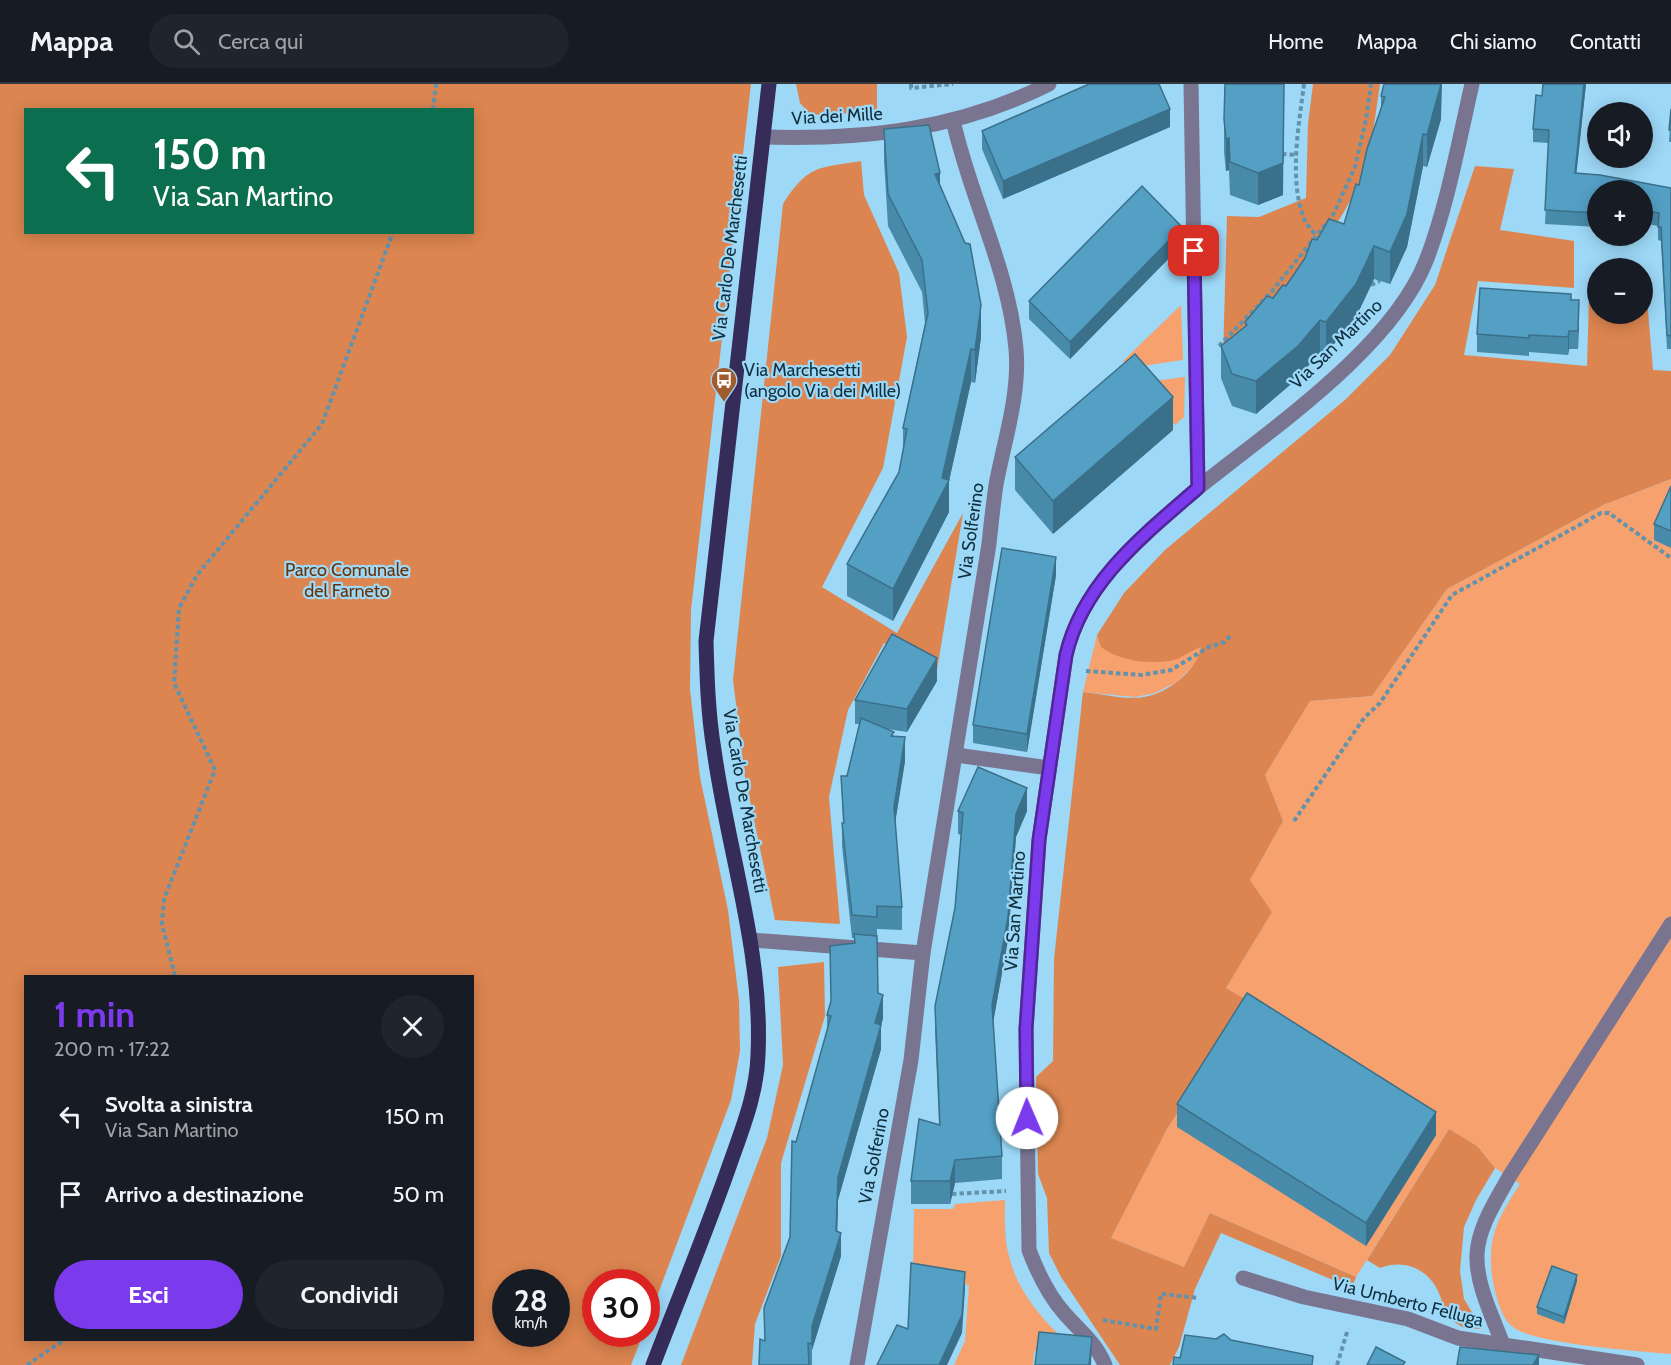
<!DOCTYPE html>
<html lang="it">
<head>
<meta charset="utf-8">
<style>
	body { margin:0; font-family:Cabin,sans-serif; background:#20242c; color:#f1f3f6; height:100vh; display:flex; flex-direction:column; font-size:22px; white-space:nowrap }
	* { box-sizing:border-box; margin:0 }
	p { font-size:20px; color:#9ea1a6 }
	.icon { flex:none; width:33px; height:33px; fill:none; stroke:currentColor; stroke-width:2; stroke-linecap:round; stroke-linejoin:round }
	.map { position:relative; flex:1; overflow:hidden }
	.panel { position:absolute; left:24px; top:891px; width:450px; height:366px; display:flex; flex-direction:column; background:#171b24; border-radius:0px; box-shadow:0 3px 15px #0003 }
	.panel>* { flex:none }
	.banner { position:absolute; left:24px; top:24px; width:450px; height:126px; border-radius:0px; box-shadow:0 3px 15px #0003; background:#0b6e4f; color:#fff; overflow:hidden }
	.controls { position:absolute; left:1587px; top:18px; display:grid; gap:12px }
	.controls a { display:grid; place-items:center; width:66px; height:66px; border-radius:50%; background:#171b24; box-shadow:0 3px 15px #0003; font-size:30px }
	.speed { position:absolute; left:492px; top:1185px; display:flex; gap:12px; font-size:30px; font-weight:700; text-align:center }
	.speed>* { display:grid; place-content:center; width:78px; height:78px; border-radius:50%; background:#171b24; box-shadow:0 3px 15px #0003; line-height:1 }
	.speed small { font-size:15px; font-weight:400 }
	.speed .limit { border:9px solid #d22; background:#fff; color:#111 }
	.pin { position:absolute; display:grid; place-items:center; width:51px; height:51px; color:#fff; margin:-26px; border-radius:12px; box-shadow:0 3px 9px #0006 }
	.me { position:absolute; width:66px; margin:-33px; rotate:359deg; stroke-linejoin:round; filter:drop-shadow(0 0 4px #0008) }
	.turn { display:flex; align-items:center; gap:21px; height:126px; padding:0 30px; font-size:27px }
	.turn .icon { width:78px; height:78px; stroke-width:2.5 }
	.turn b { display:block; font-size:42px; line-height:51px }
	.round { display:grid; place-items:center; flex:none; width:63px; height:63px; border-radius:32px; background:#20242c }
	.summary { display:flex; align-items:center; justify-content:space-between; height:102px; padding:0 30px }
	h1 { font-size:36px; font-weight:800; line-height:45px; color:#7c3aed }
	.primary-button { display:flex; gap:12px; margin-top:auto; padding:12px 30px }
	.primary-button a { flex:1; height:69px; border-radius:36px; background:#7c3aed; color:#fff; font-size:24px; font-weight:800; line-height:69px; text-align:center }
	.primary-button a+a { background:#20242c; color:#f1f3f6 }
	ul { padding:0; list-style:none }
	li { display:flex; align-items:center; gap:18px; height:78px; padding:0 30px }
	li div { flex:1 }
	li b { display:block; font-size:22px }
	li em { font-style:normal }
	header { display:flex; align-items:center; gap:36px; box-sizing:border-box; height:84px; padding:0 30px; background:#171b24; border-bottom:2px solid #363941 }
	header strong { font-size:28px }
	nav { display:flex; gap:33px; margin-inline-start:auto; font-size:21px }
	.search { width:420px; height:54px; background:#20242c; display:flex; align-items:center; gap:15px; box-sizing:border-box; padding:0 21px; border-radius:33px; color:#9ea1a6; font-size:22px }
	.map>svg:first-child { display:block }
</style>
</head>
<body>
<header>
<strong>Mappa</strong>
<div class="search"><svg class="icon" aria-label="search" viewBox="0 0 24 24"><circle cx="10" cy="10" r="6"/><path d="M15 15l6 6"/></svg>Cerca qui</div>
<nav><a>Home</a><a>Mappa</a><a>Chi siamo</a><a>Contatti</a></nav>
</header>
<div class="map">
<svg width="1671" height="1281" viewBox="0 0 1671 1281">
	<rect width="100%" height="100%" fill="#9dd8f7"/>
	<g fill="#f6a16e">
		<path d="M 1181,221 L 1183,276 L 1135,283 L 1123,277 Z"/>
		<path d="M 1185,293 L 1184,333 L 1175,341 L 1138,299 Z"/>
		<path d="M 1671,395 L 1671,1270 C 1639,1267 1534,1260 1513,1243 C 1501,1234 1496,1212 1493,1198 C 1486,1154 1497,1136 1520,1100 L 1495,1084 L 1477,1062 L 1449,1045 L 1356,1193 L 1210,1129 L 1184,1183 L 1111,1154 L 1167,1045 L 1248,918 L 1226,904 L 1272,828 L 1250,796 L 1283,737 L 1265,691 L 1310,617 L 1372,612 L 1447,505 L 1603,421 Z"/>
		<path d="M 1097,551 L 1101,563 L 1201,562 L 1199,576 L 1177,598 L 1155,609 L 1135,613 L 1083,608 Z"/>
		<path d="M 1005,1116 C 1005,1135 1004,1154 1009,1172 C 1018,1212 1053,1249 1085,1272 L 1034,1267 L 1033,1281 L 954,1281 L 965,1257 L 969,1201 L 913,1193 L 914,1125 L 953,1125 L 955,1120 Z"/>
	</g>
	<g fill="#dc8550" fill-rule="evenodd">
		<path d="M 0,0 L 751,0 L 691,526 L 690,605 L 700,693 L 728,826 L 739,916 L 740,967 L 731,1016 L 647,1239 L 646,1198 L 596,1198 L 596,1250 L 643,1250 L 631,1281 L 0,1281 ZM 26,26 L 472,26 L 472,148 L 26,148 ZM 472,892 L 472,1256 L 26,1256 L 26,892 ZM 556,1198 L 556,1250 L 506,1250 L 506,1198 Z"/>
		<path d="M 796,0 L 877,0 L 877,28 L 811,31 L 800,19 Z"/>
		<path d="M 1313,0 L 1380,0 C 1375,32 1372,68 1359,98 C 1330,166 1271,219 1223,274 L 1227,132 L 1259,133 L 1306,114 L 1308,40 Z"/>
		<path d="M 861,77 L 864,111 L 899,189 L 907,253 L 883,384 L 822,503 L 897,549 L 963,429 L 937,586 L 884,559 L 848,626 L 829,713 L 840,840 L 775,836 L 745,693 L 733,596 L 783,120 C 808,81 818,84 861,77 Z"/>
		<path d="M 1475,82 L 1514,85 L 1500,146 L 1574,157 L 1574,204 L 1478,197 L 1464,271 L 1587,282 L 1589,214 L 1597,211 L 1598,230 L 1642,230 L 1643,192 L 1645,191 L 1653,286 L 1671,287 L 1671,395 L 1603,421 L 1447,505 L 1372,612 L 1310,617 L 1265,691 L 1283,737 L 1250,796 L 1272,828 L 1226,904 L 1249,918 L 1167,1045 L 1111,1154 L 1184,1183 L 1210,1129 L 1356,1193 L 1352,1204 L 1221,1149 L 1195,1205 L 1179,1263 L 1170,1281 L 1120,1281 L 1061,1193 L 1049,1169 L 1047,1114 L 1038,1090 L 1036,993 L 1053,977 L 1054,875 L 1083,608 C 1102,610 1126,616 1144,613 C 1168,609 1197,587 1201,563 C 1191,566 1181,575 1170,577 C 1147,580 1120,577 1101,563 L 1097,551 L 1124,509 L 1165,466 L 1346,315 L 1390,271 L 1435,201 Z"/>
		<path d="M 824,878 L 825,932 L 781,1079 L 781,1172 L 755,1240 L 752,1281 L 681,1281 L 767,1054 L 783,981 L 778,883 Z"/>
		<path d="M 1449,1045 L 1477,1062 L 1495,1084 L 1476,1116 L 1464,1143 L 1460,1187 L 1464,1215 L 1482,1245 L 1464,1244 L 1444,1232 C 1443,1197 1415,1171 1380,1184 L 1367,1176 Z"/>
	</g>
	<g fill="none" stroke-linecap="round" stroke-linejoin="round">
		<g stroke="#6392ab" stroke-width="4" stroke-dasharray="4.5 3" stroke-linecap="butt">
			<path d="M 911,0 L 911,4 L 953,0"/>
			<path d="M 1304,0 C 1299,41 1289,92 1303,132 C 1305,139 1311,145 1316,151"/>
			<path d="M 433,26 L 436,0"/>
			<path d="M 1282,70 L 1297,71"/>
			<path d="M 1371,201 L 1380,197"/>
			<path d="M 1219,262 L 1272,207 L 1333,131 L 1355,83 L 1366,35 L 1371,0"/>
			<path d="M 1086,587 L 1142,591 L 1171,586 L 1209,563 L 1225,558 L 1231,551"/>
			<path d="M 1294,737 L 1364,634 L 1380,619 L 1452,511 L 1601,429 L 1609,429 L 1671,474"/>
			<path d="M 175,892 L 162,840 L 164,815 L 215,686 L 174,599 L 179,524 L 197,491 L 322,340 L 393,148"/>
			<path d="M 952,1110 L 1006,1107"/>
			<path d="M 1103,1236 L 1156,1245 L 1161,1210 L 1199,1214"/>
			<path d="M 27,1281 L 64,1256"/>
			<path d="M 1337,1281 L 1348,1245"/>
		</g>
		<g stroke="#797590" stroke-width="15">
			<path d="M 763,53 C 864,56 957,46 1049,0"/>
			<path d="M 1198,404 C 1271,345 1391,265 1426,177 C 1447,123 1459,57 1472,0"/>
			<path d="M 956,671 L 1049,684"/>
			<path d="M 751,856 L 923,869"/>
			<path d="M 1243,1194 L 1304,1213 L 1408,1235 L 1458,1254 L 1637,1281"/>
			<path d="M 1503,1261 C 1493,1233 1476,1201 1477,1171 C 1478,1143 1496,1117 1509,1093 L 1671,840"/>
			<path d="M 857,1281 L 911,976 L 923,869 L 989,460 C 991,441 993,421 996,401 C 1004,357 1020,311 1016,265 C 1009,185 970,114 953,36"/>
			<path d="M 1105,1281 C 1096,1259 1080,1247 1065,1230 C 1048,1211 1038,1190 1029,1166 L 1026,945 L 1039,756 L 1066,571 C 1083,498 1144,451 1198,404 L 1191,0"/>
		</g>
		<path stroke="#362c5a" stroke-width="15" d="M 653,1281 C 679,1213 707,1146 731,1077 C 743,1043 757,1008 758,971 C 763,867 728,768 714,666 C 708,630 707,594 706,557 L 769,0"/>
	</g>
	<g fill="#488aa9">
		<path d="M 1543,0 L 1586,0 L 1576,90 L 1671,104 L 1671,265 L 1667,265 L 1661,157 L 1658,156 L 1658,142 L 1642,139 L 1642,106 L 1598,106 L 1598,143 L 1545,140 L 1549,59 L 1533,58 L 1533,45 L 1542,12 Z"/>
		<path d="M 1381,12 L 1441,35 L 1427,83 L 1423,82 L 1407,163 L 1390,200 L 1374,195 L 1356,233 L 1326,270 L 1320,268 L 1298,294 L 1256,330 L 1232,322 L 1221,294 L 1221,262 L 1245,243 L 1245,238 L 1286,202 L 1317,156 L 1344,140 L 1359,101 L 1381,25 Z"/>
		<path d="M 1671,25 L 1671,58 L 1669,58 Z"/>
		<path d="M 1224,35 L 1283,111 L 1258,121 L 1230,111 L 1229,86 L 1226,87 L 1224,68 Z"/>
		<path d="M 1170,43 L 1003,115 L 982,65 L 982,47 Z"/>
		<path d="M 884,45 L 940,101 L 981,253 L 975,299 L 971,298 L 949,397 L 949,428 L 893,537 L 847,512 L 847,480 L 899,388 L 903,368 L 903,344 L 925,239 L 922,208 L 888,142 L 884,77 Z"/>
		<path d="M 1182,161 L 1070,275 L 1029,235 L 1029,217 Z"/>
		<path d="M 1571,216 L 1579,234 L 1578,265 L 1569,265 L 1568,271 L 1529,268 L 1529,272 L 1477,268 L 1477,250 Z"/>
		<path d="M 1173,346 L 1053,450 L 1015,406 L 1015,373 Z"/>
		<path d="M 1671,402 L 1671,464 L 1654,456 L 1654,440 Z"/>
		<path d="M 1056,491 L 1027,668 L 973,659 L 973,641 Z"/>
		<path d="M 937,597 L 907,648 L 887,645 L 894,652 L 905,677 L 895,738 L 902,823 L 902,846 L 877,845 L 878,909 L 883,934 L 881,942 L 881,965 L 838,1116 L 837,1148 L 841,1172 L 812,1266 L 812,1281 L 759,1281 L 790,1153 L 796,1058 L 827,946 L 827,931 L 831,919 L 830,862 L 854,859 L 854,854 L 852,854 L 842,762 L 842,739 L 843,739 L 841,692 L 847,692 L 859,640 L 855,640 L 855,616 Z"/>
		<path d="M 958,727 L 1027,727 L 1016,753 L 1008,856 L 993,938 L 1002,1072 L 1002,1095 L 955,1099 L 950,1120 L 911,1120 L 911,1097 L 939,1041 L 935,945 L 935,922 L 955,824 L 961,751 L 958,750 Z"/>
		<path d="M 1177,1020 L 1436,1051 L 1366,1162 L 1177,1043 Z"/>
		<path d="M 1577,1197 L 1564,1240 L 1537,1230 L 1537,1223 Z"/>
	</g>
	<g fill="#3b708a">
		<path d="M 1441,0 L 1442,0 L 1441,35 L 1427,83 L 1427,51 Z"/>
		<path d="M 1584,0 L 1586,0 L 1575,103 L 1575,89 Z"/>
		<path d="M 1284,22 L 1283,111 L 1258,121 L 1258,89 Z"/>
		<path d="M 1170,25 L 1170,43 L 1003,115 L 1003,97 Z"/>
		<path d="M 1423,50 L 1423,82 L 1407,163 L 1390,200 L 1390,168 Z"/>
		<path d="M 1229,54 L 1229,86 L 1226,87 L 1226,55 Z"/>
		<path d="M 940,89 L 940,121 L 935,90 Z"/>
		<path d="M 1182,143 L 1182,161 L 1070,275 L 1070,258 Z"/>
		<path d="M 1374,162 L 1374,195 L 1356,233 L 1326,270 L 1326,238 Z"/>
		<path d="M 1579,216 L 1579,234 L 1578,265 L 1578,247 Z"/>
		<path d="M 981,221 L 981,253 L 975,299 L 975,266 Z"/>
		<path d="M 1320,236 L 1320,268 L 1298,294 L 1256,330 L 1256,297 Z"/>
		<path d="M 1569,247 L 1569,265 L 1568,271 L 1568,253 Z"/>
		<path d="M 971,265 L 971,298 L 949,397 L 949,428 L 893,537 L 893,505 L 942,394 Z"/>
		<path d="M 1173,313 L 1173,346 L 1053,450 L 1053,417 Z"/>
		<path d="M 1056,473 L 1056,491 L 1027,668 L 1027,650 Z"/>
		<path d="M 937,574 L 937,597 L 907,648 L 907,625 Z"/>
		<path d="M 905,653 L 905,677 L 894,746 L 894,723 Z"/>
		<path d="M 1027,704 L 1027,727 L 1016,753 L 1008,856 L 992,945 L 992,921 L 1016,730 Z"/>
		<path d="M 883,911 L 883,934 L 881,942 L 881,965 L 838,1116 L 837,1163 L 841,1149 L 841,1172 L 812,1266 L 812,1281 L 812,1242 L 838,1093 L 875,939 Z"/>
		<path d="M 1436,1028 L 1436,1051 L 1366,1162 L 1366,1139 Z"/>
		<path d="M 955,1076 L 955,1099 L 950,1120 L 950,1097 Z"/>
		<path d="M 965,1188 L 965,1205 L 962,1249 L 947,1281 L 939,1281 Z"/>
		<path d="M 1577,1191 L 1577,1197 L 1564,1240 L 1564,1233 Z"/>
		<path d="M 1092,1253 L 1091,1281 L 1089,1281 Z"/>
		<path d="M 1539,1271 L 1539,1281 L 1533,1281 Z"/>
	</g>
	<g fill="#54a0c5" stroke="#3b708a" stroke-width="1.5">
		<path d="M 1089,0 L 1159,0 L 1170,25 L 1003,97 L 982,47 Z"/>
		<path d="M 1225,0 L 1284,0 L 1283,79 L 1258,89 L 1230,78 L 1229,54 L 1226,55 L 1224,35 Z"/>
		<path d="M 1384,0 L 1441,0 L 1427,51 L 1423,50 L 1407,130 L 1390,168 L 1374,162 L 1356,200 L 1326,238 L 1320,236 L 1298,262 L 1256,297 L 1232,290 L 1221,262 L 1247,241 L 1245,238 L 1267,212 L 1273,214 L 1283,201 L 1286,202 L 1305,174 L 1312,155 L 1317,156 L 1329,135 L 1344,140 L 1356,100 L 1359,101 L 1367,65 L 1385,13 L 1381,12 Z"/>
		<path d="M 1543,0 L 1584,0 L 1575,89 L 1600,91 L 1671,104 L 1671,252 L 1667,251 L 1661,143 L 1658,143 L 1659,129 L 1642,126 L 1642,106 L 1598,106 L 1598,129 L 1545,126 L 1549,46 L 1533,45 L 1536,11 L 1542,12 Z"/>
		<path d="M 1671,25 L 1671,46 L 1669,46 Z"/>
		<path d="M 929,41 L 940,89 L 935,90 L 965,159 L 970,160 L 981,221 L 975,266 L 971,265 L 942,394 L 949,396 L 893,505 L 847,480 L 899,388 L 907,345 L 903,344 L 928,229 L 922,176 L 888,110 L 884,45 Z"/>
		<path d="M 1142,102 L 1182,143 L 1070,258 L 1029,217 Z"/>
		<path d="M 1480,204 L 1571,210 L 1571,216 L 1579,216 L 1578,247 L 1569,247 L 1568,253 L 1529,251 L 1529,254 L 1477,250 Z"/>
		<path d="M 1135,270 L 1173,313 L 1053,417 L 1015,373 Z"/>
		<path d="M 1671,402 L 1671,447 L 1654,440 Z"/>
		<path d="M 1002,464 L 1056,473 L 1027,650 L 973,641 Z"/>
		<path d="M 892,550 L 937,574 L 907,625 L 855,616 Z"/>
		<path d="M 861,634 L 894,648 L 891,652 L 905,653 L 894,723 L 902,823 L 877,822 L 877,833 L 852,831 L 842,739 L 844,739 L 841,692 L 847,692 Z"/>
		<path d="M 978,683 L 1027,704 L 1016,730 L 1008,833 L 992,921 L 1002,1072 L 955,1076 L 950,1097 L 911,1097 L 919,1035 L 940,1041 L 935,922 L 955,824 L 963,729 L 958,727 Z"/>
		<path d="M 854,850 L 877,852 L 878,909 L 883,911 L 875,939 L 881,941 L 838,1093 L 836,1147 L 841,1149 L 812,1242 L 812,1260 L 808,1259 L 809,1281 L 759,1281 L 760,1255 L 765,1257 L 764,1224 L 790,1153 L 792,1057 L 796,1058 L 831,932 L 827,931 L 831,917 L 830,862 L 855,859 Z"/>
		<path d="M 1247,909 L 1436,1028 L 1366,1139 L 1177,1020 Z"/>
		<path d="M 911,1179 L 965,1188 L 962,1231 L 939,1281 L 877,1281 L 897,1241 L 908,1245 Z"/>
		<path d="M 1552,1182 L 1577,1191 L 1564,1233 L 1537,1223 Z"/>
		<path d="M 1039,1248 L 1092,1253 L 1089,1281 L 1035,1281 Z"/>
		<path d="M 1224,1250 L 1231,1256 L 1313,1272 L 1312,1281 L 1173,1281 L 1174,1273 L 1180,1274 L 1185,1251 L 1216,1255 Z"/>
		<path d="M 1376,1263 L 1405,1278 L 1403,1281 L 1367,1281 Z"/>
		<path d="M 1460,1263 L 1539,1271 L 1533,1281 L 1457,1281 Z"/>
	</g>
	<g fill="none" stroke-linecap="round" stroke-linejoin="round">
		<g stroke="#51269a" stroke-width="15">
			<path id="route" d="M 1027,1034 L 1026,945 L 1039,756 L 1066,571 C 1083,498 1144,451 1198,404 L 1194,167"/>
		</g>
		<use href="#route" stroke="#7c3aed" stroke-width="10"/>
	</g>
	<defs>
		<g id="bus-pin" transform="scale(1.35)"><path d="M0 17L-7.5 6A9.5 9.5 0 1 1 7.5 6Z" fill="#a05b2f" stroke="#9dd8f7"/><path d="M-5-6H5V4H4V6H2V4H-2V6H-4V4H-5ZM-3.5-4V0h7V-4ZM-3.5 1.2v1.5H-2V1.2ZM2 1.2v1.5H3.5V1.2Z" fill="#fff"/></g>
	</defs>
	<g fill-rule="evenodd">
		<use href="#bus-pin" x="724" y="296"/>
	</g>
	<g text-anchor="middle" dominant-baseline="central" stroke-width="4.5" stroke-linejoin="round" paint-order="stroke">
		<g font-size="18" fill="#10303f" stroke="#9dd8f7">
			<text transform="translate(837 32) rotate(-3)">Via dei Mille</text>
			<text transform="translate(730 164) rotate(-83)">Via Carlo De Marchesetti</text>
			<text transform="translate(1336 260) rotate(-44)">Via San Martino</text>
			<text transform="translate(971 447) rotate(-82)">Via Solferino</text>
			<text transform="translate(745 717) rotate(80)">Via Carlo De Marchesetti</text>
			<text transform="translate(1015 827) rotate(-86)">Via San Martino</text>
			<text transform="translate(874 1072) rotate(-79)">Via Solferino</text>
			<text transform="translate(1408 1218) rotate(14)">Via Umberto Felluga</text>
		</g>
		<g font-size="18" fill="#10303f" stroke="#9dd8f7" text-anchor="start">
			<text x="744" y="286">Via Marchesetti<tspan x="744" dy="21">(angolo Via dei Mille)</tspan></text>
		</g>
		<g font-size="18" fill="#693108" stroke="#9dd8f7">
			<text x="347" y="486">Parco Comunale<tspan x="347" dy="21">del Farneto</tspan></text>
		</g>
	</g>
</svg>
<div class="controls">
<a><svg class="icon" aria-label="sound" viewBox="0 0 24 24"><path d="M4 9h4l5-4v14l-5-4H4zM17 9q2 3 0 6"/></svg></a>
<a>+</a>
<a>−</a>
</div>
<div class="speed"><div>28<small>km/h</small></div><div class="limit">30</div></div>
<div class="pin" style="left:1194px;top:167px;background:#d93025"><svg class="icon" aria-label="arrive" viewBox="0 0 24 24"><path d="M6 21V4h12l-3 4 3 4H6"/></svg></div>
<svg class="me" style="left:1027px;top:1034px" viewBox="-20 -20 40 40"><circle r="19" fill="#fff"/><path d="M0-13L10 11 0 6-10 11z" fill="#7c3aed"/></svg>
<div class="banner">
<div class="turn"><svg class="icon" aria-label="left" viewBox="0 0 24 24"><path d="M17 20v-9H6M10 6l-5 5 5 5"/></svg><div><b>150 m</b>Via San Martino</div></div>
</div>
<section class="panel">
<div class="summary"><div><h1>1 min</h1><p>200 m · 17:22</p></div><a class="round"><svg class="icon" aria-label="close" viewBox="0 0 24 24"><path d="M6 6l12 12M18 6L6 18"/></svg></a></div>
<ul>
<li><svg class="icon" aria-label="left" viewBox="0 0 24 24"><path d="M17 20v-9H6M10 6l-5 5 5 5"/></svg><div><b>Svolta a sinistra</b><p>Via San Martino</p></div><em>150 m</em></li>
<li><svg class="icon" aria-label="arrive" viewBox="0 0 24 24"><path d="M6 21V4h12l-3 4 3 4H6"/></svg><div><b>Arrivo a destinazione</b></div><em>50 m</em></li>
</ul>
<div class="primary-button"><a>Esci</a><a>Condividi</a></div>
</section>
</div>
</body>
</html>
